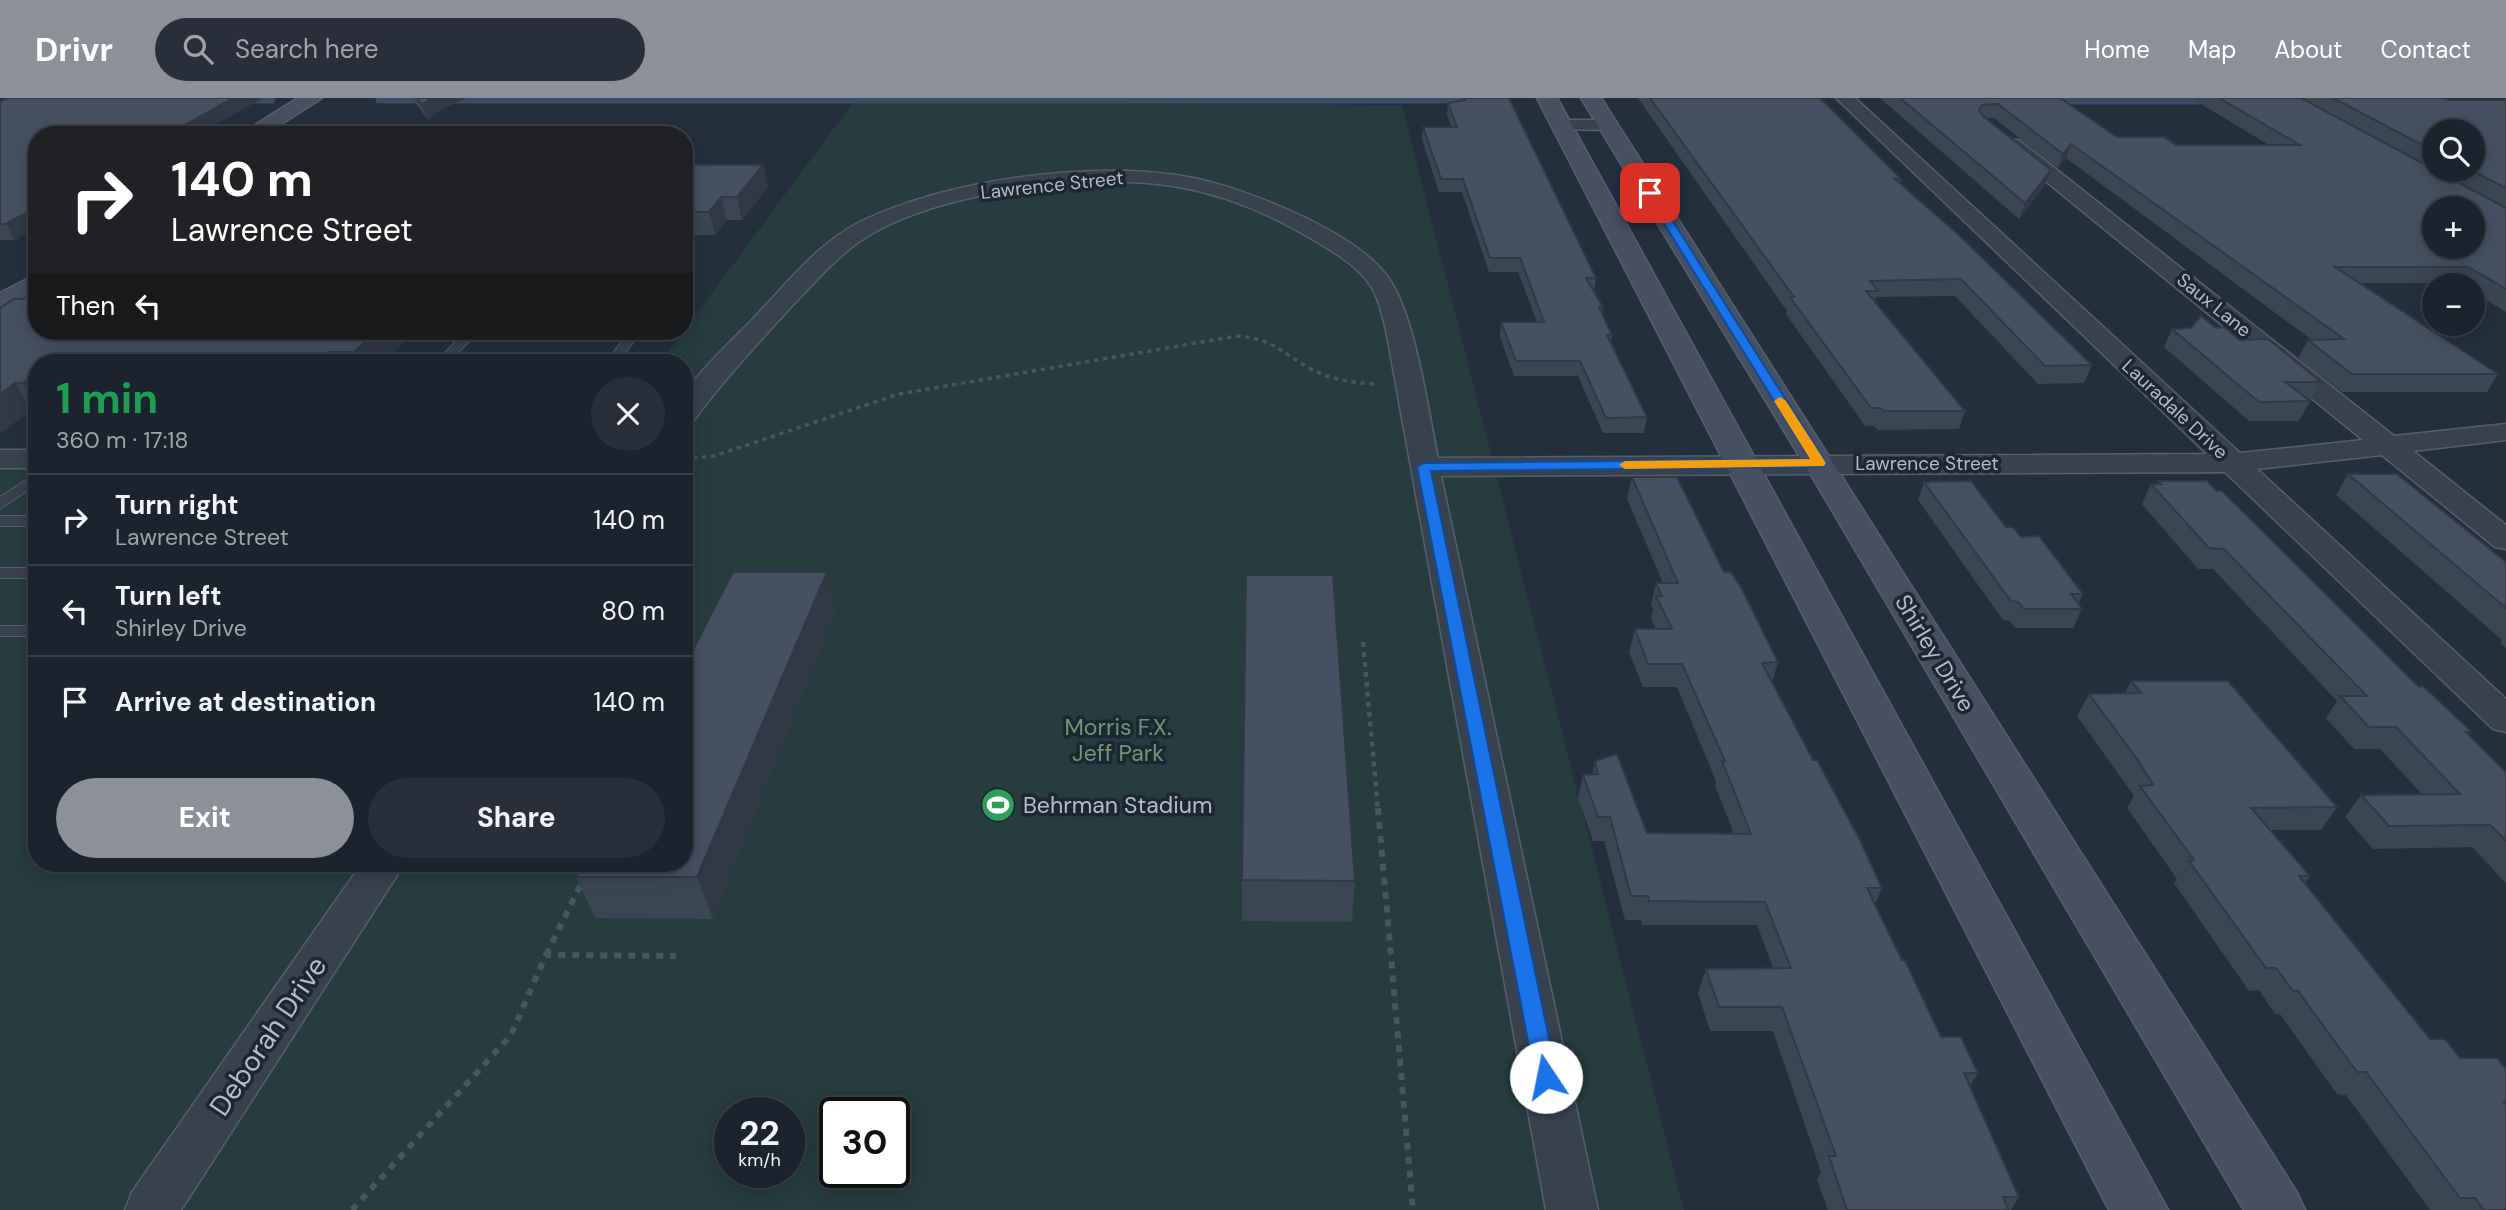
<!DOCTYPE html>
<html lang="en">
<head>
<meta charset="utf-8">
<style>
	body { margin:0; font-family:"DM Sans",sans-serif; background:#282f3a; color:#f1f3f6; height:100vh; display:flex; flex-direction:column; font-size:26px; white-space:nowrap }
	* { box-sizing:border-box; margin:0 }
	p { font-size:23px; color:#a0a4aa }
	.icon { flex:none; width:38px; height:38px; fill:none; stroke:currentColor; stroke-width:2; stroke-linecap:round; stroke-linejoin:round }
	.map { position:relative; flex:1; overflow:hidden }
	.side { position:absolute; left:28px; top:256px; width:665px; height:518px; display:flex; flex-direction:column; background:#1b232e; border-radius:28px; box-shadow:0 4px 18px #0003,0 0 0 2px #39404a }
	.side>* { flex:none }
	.guide { position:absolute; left:28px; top:28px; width:665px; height:214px; border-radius:28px; box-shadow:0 4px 18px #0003,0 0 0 2px #39404a; background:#202124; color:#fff; overflow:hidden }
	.controls { position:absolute; left:2422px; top:21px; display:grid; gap:14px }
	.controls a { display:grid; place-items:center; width:63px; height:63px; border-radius:50%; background:#1b232e; box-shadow:0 4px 18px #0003,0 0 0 2px #39404a; font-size:35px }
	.speed { position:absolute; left:714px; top:999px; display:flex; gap:14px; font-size:35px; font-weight:700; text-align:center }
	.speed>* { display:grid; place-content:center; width:91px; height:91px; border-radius:50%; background:#1b232e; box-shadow:0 4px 18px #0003,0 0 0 2px #39404a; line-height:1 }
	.speed small { font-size:18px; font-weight:400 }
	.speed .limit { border:4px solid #111; border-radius:10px; background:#fff; color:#111 }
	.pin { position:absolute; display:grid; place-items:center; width:60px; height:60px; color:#fff; margin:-30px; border-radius:14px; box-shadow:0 4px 10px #0006 }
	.me { position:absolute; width:77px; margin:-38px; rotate:349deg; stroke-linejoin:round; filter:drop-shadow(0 0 5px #0008) }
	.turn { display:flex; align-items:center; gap:24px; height:147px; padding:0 28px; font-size:32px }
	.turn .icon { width:91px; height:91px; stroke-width:2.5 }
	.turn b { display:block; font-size:49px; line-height:60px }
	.then { display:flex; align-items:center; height:66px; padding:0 28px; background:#0003; gap:14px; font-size:26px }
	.round { display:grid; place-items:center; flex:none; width:74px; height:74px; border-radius:37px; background:#282f3a }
	.summary { display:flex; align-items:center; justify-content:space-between; height:119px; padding:0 28px }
	h1 { font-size:42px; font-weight:700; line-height:52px; color:#1e9e55 }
	.primary-button { display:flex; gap:14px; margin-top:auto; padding:14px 28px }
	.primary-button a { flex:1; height:80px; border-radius:42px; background:#8c9099; color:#fff; font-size:28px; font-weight:700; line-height:80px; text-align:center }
	.primary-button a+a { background:#282f3a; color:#f1f3f6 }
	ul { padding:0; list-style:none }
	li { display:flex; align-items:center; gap:21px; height:91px; padding:0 28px; border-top:2px solid #39404a }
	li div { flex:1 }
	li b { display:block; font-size:26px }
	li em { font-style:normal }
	header { display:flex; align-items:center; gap:42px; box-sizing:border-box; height:98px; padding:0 35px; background:#8c9099; color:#fff }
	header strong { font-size:33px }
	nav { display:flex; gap:38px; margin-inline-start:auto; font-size:24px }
	.search { width:490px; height:63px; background:#282f3a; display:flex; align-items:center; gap:18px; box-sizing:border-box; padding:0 24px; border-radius:38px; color:#a0a4aa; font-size:26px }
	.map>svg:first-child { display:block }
</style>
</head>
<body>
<header>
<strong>Drivr</strong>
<div class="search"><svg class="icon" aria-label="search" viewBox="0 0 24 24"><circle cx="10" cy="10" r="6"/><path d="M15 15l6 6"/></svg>Search here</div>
<nav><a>Home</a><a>Map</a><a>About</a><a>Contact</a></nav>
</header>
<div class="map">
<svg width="2506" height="1112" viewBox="0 0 2506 1112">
	<rect width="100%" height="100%" fill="#242f3e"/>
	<path fill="#263c3f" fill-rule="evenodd" d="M 854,3 L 1402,7 L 1684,1112 L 0,1112 L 0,361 L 37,361 L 37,765 L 684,765 L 684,264 L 661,264 ZM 730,1015 L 789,1015 L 789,1074 L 730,1074 ZM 835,1015 L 894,1015 L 894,1074 L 835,1074 Z"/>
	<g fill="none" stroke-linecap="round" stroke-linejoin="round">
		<g stroke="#394c67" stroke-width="7">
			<path d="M 245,2 L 272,2"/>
			<path d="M 379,2 L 427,2"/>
			<path d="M 446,2 L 1474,2"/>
			<path d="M 2048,3 L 2212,3"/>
		</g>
		<g stroke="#565f6c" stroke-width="2">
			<g id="lane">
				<path d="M 466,233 L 479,233 L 449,264 L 436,264 Z"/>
				<path d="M 630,233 L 642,233 L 618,264 L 606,264 Z"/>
				<path d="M 37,375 L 37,386 L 0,411 L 0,399 Z"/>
				<rect x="0" y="418" width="37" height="10"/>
				<rect x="0" y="470" width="37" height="10"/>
				<rect x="0" y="528" width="37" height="10"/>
			</g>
		</g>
		<g stroke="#565f6c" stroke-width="3">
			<g id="street">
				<path d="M 1836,0 L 1855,0 L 2240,355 L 2363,342 L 2005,50 L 2003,46 L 2005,42 L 2019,42 L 2394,338 L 2506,326 L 2506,342 L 2413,353 L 2506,427 L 2506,451 L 2495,449 L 2382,357 L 2257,371 L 2506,601 L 2506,634 L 2493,631 L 2225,374 L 1441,378 L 1598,1112 L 1546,1112 L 1386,232 C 1382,217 1379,200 1370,187 C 1357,167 1332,153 1312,141 C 1272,117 1225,97 1179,89 C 1095,74 948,92 873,135 C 840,154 817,182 791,209 C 757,246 724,282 694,322 L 684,324 C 684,317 682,305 684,298 C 690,282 737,237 751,223 C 785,188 816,146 860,124 C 946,82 1082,64 1176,77 C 1220,83 1265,101 1306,120 C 1334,134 1367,152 1387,178 C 1415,214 1428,313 1438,360 L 2207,356 Z"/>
				<path d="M 1561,22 L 1608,22 L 1617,27 L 1608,32 L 1555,31 L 1552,27 Z"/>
				<rect x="0" y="352" width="37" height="18"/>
				<path d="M 362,765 L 405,765 L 181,1112 L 125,1112 L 132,1094 Z"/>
			</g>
		</g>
		<g stroke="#565f6c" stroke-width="3">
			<g id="secondary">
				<path d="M 298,0 L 322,0 L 264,37 L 239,37 Z"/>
				<path d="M 1537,0 L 1557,0 L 2168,1112 L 2109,1112 Z"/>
				<path d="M 1581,0 L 1601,0 L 2296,1093 L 2305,1112 L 2244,1112 L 1817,387 Z"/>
				<path d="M 37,176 L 37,195 L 9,212 L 0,214 L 0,195 Z"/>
			</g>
		</g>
		<path stroke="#44595c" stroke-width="3.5" stroke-dasharray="4.5 4.5" stroke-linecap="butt" d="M 684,361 L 714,358 L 899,296 L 1237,238 C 1275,241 1281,255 1311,271 C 1332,282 1354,285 1376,286"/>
		<path stroke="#44595c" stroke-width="4.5" stroke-dasharray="5 5" stroke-linecap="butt" d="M 1363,544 L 1378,712"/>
		<g stroke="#44595c" stroke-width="6" stroke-dasharray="7 7" stroke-linecap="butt">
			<path d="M 1378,710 L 1413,1112"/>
			<path d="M 546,857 L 583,782"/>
			<path d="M 352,1112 L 511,937 L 546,857 L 676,858"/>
		</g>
		<use href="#lane" fill="#38414e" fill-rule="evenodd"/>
		<use href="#street" fill="#38414e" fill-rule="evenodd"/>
		<use href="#secondary" fill="#465061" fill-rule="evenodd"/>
	</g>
	<g fill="#3b4654" fill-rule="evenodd">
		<path d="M 262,0 L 198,37 L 37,37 L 37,129 L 15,142 L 0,142 L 0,3 Z"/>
		<path d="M 412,0 L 466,0 L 440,12 L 428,22 Z"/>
		<path d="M 1459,0 L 1509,0 L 1596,180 L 1594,192 L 1603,209 L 1602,216 L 1612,237 L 1611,245 L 1647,319 L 1644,335 L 1603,335 L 1578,278 L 1514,278 L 1500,239 L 1501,224 L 1537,224 L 1518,174 L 1489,174 L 1462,94 L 1439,94 L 1422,41 L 1423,29 L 1452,29 L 1447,17 L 1448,5 L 1460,3 Z"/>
		<path d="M 1638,0 L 1820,0 L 1901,81 L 1900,85 L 2092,267 L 2084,285 L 2038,286 L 1955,198 L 1876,199 L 1875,203 L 1965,313 L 1959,331 L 1878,332 L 1874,328 L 1865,328 L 1786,216 L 1787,213 Z"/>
		<path d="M 1880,0 L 2060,0 L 2117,39 L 2164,39 L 2176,47 L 2269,47 L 2191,0 L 2444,0 L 2449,2 L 2506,2 L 2506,110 L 2435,72 L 2473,72 L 2473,33 L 2434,33 L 2434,72 L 2401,54 L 2506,110 L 2506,214 L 2473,194 L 2473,187 L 2461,187 L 2458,185 L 2360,185 L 2498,276 L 2487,294 L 2342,294 L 2298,260 L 2308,242 L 2312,242 L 2066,60 L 2058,70 L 1994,20 L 1986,20 L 2051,72 L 2045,87 L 2019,121 ZM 2434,110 L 2473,110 L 2473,149 L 2434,149 Z"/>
		<path d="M 684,73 L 768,89 L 742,122 L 727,122 L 715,137 L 684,137 Z"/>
		<path d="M 23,201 L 416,233 L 383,264 L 37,264 L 37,312 L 32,312 L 0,335 Z"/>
		<path d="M 2216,230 L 2321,284 L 2299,323 L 2249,323 L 2164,249 L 2172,231 Z"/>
		<path d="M 2348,376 L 2506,464 L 2506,550 L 2500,545 L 2502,542 L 2336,397 Z"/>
		<path d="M 1632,379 L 1724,474 L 1778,564 L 1772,584 L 1813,662 L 1882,790 L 1875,806 L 1902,862 L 1941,939 L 1978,975 L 1970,988 L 2019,1099 L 2011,1112 L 1828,1112 L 1817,1082 L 1821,1074 L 1773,933 L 1710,933 L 1698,895 L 1706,871 L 1773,870 L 1757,827 L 1642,827 L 1641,822 L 1625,822 L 1604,743 L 1593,743 L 1578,700 L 1583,677 L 1592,677 L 1595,663 L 1647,735 L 1734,736 L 1715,687 L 1716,683 L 1677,589 L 1643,589 L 1629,554 L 1635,531 L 1656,531 L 1651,520 L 1653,512 L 1651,507 L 1656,485 L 1663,485 L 1627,401 Z"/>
		<path d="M 2158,383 L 2419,589 L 2472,634 L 2469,638 L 2506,674 L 2506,785 L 2472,749 L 2373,751 L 2345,719 L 2361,697 L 2422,696 L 2380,651 L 2354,651 L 2326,620 L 2337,603 L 2213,471 L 2198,471 L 2142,406 L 2151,386 L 2157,386 Z"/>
		<path d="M 1924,384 L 2006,429 L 2021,439 L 2083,496 L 2078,506 L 2082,511 L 2073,530 L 2015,530 L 2010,523 L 2003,522 L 1918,402 Z"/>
		<path d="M 836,513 L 713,821 L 595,820 L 576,779 Z"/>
		<path d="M 2131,583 L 2337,709 L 2321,732 L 2271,732 L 2310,778 L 2305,785 L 2430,941 L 2460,960 L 2506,971 L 2506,1112 L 2430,1112 L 2346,997 L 2337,996 L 2280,916 L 2275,916 L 2259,892 L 2249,893 L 2174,785 L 2177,781 L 2127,710 L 2134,698 L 2127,688 L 2077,618 L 2089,596 L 2125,596 Z"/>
		<path d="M 1242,782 L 1355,783 L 1352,824 L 1242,823 Z"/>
	</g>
	<g fill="#303945">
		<path d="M 233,0 L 262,0 L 198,37 L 167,37 Z"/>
		<path d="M 431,0 L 466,0 L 440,12 L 428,22 L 422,7 Z"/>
		<path d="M 2071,46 L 2066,60 L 2058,70 L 2063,56 Z"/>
		<path d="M 763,67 L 768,89 L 742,122 L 737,99 Z"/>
		<path d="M 2051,72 L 2045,87 L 2019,121 L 2025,105 Z"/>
		<path d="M 721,99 L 727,122 L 715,137 L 709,114 Z"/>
		<path d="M 37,109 L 37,129 L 15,142 L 6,126 Z"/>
		<path d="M 377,233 L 416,233 L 383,264 L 359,264 L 354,254 Z"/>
		<path d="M 328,254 L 332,264 L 324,264 L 322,259 Z"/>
		<path d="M 61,259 L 64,264 L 53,264 Z"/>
		<path d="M 37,276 L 37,308 L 23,285 Z"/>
		<path d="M 15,285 L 32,312 L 0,335 L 0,296 Z"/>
		<path d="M 827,474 L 836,513 L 713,821 L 697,779 Z"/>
	</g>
	<g fill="#455162" stroke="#303945" stroke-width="2" fill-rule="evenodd">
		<path d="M 9,0 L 233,0 L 167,37 L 37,37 L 37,109 L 6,126 L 0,126 L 0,3 Z"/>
		<path d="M 417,0 L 431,0 L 422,7 Z"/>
		<path d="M 1464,0 L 1509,0 L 1596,180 L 1586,180 L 1603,209 L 1599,209 L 1612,237 L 1607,237 L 1647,319 L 1606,320 L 1580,263 L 1516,263 L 1501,224 L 1544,224 L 1520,160 L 1490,160 L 1463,81 L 1441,81 L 1423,29 L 1457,29 L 1448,5 L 1465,2 Z"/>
		<path d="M 1650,0 L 1820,0 L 1901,81 L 1895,81 L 1960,138 L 2092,267 L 2045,268 L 1961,181 L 1870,183 L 1878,193 L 1866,193 L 1965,313 L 1884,313 L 1880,310 L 1871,310 L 1790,199 L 1794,199 Z"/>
		<path d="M 1900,0 L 2060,0 L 2117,39 L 2164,39 L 2176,47 L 2300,47 L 2219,0 L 2301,0 L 2506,110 L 2506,191 L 2468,169 L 2335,169 L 2498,276 L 2352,276 L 2308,242 L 2344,241 L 2071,46 L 2063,56 L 1998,6 L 1982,7 L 1979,12 L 1983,18 L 2051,72 L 2025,105 ZM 2434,110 L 2473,110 L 2473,149 L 2434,149 Z"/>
		<path d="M 2333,0 L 2444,0 L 2449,2 L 2506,2 L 2506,90 L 2471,72 L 2473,72 L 2473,33 L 2434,33 L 2434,53 Z"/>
		<path d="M 690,67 L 763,67 L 737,99 L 721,99 L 709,114 L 684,114 L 684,73 Z"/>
		<path d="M 37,193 L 37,233 L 377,233 L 354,254 L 328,254 L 322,259 L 297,261 L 61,259 L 53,264 L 37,264 L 37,276 L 23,285 L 15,285 L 0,296 L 0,210 L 14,201 L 23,201 Z"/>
		<path d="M 2201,218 L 2216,230 L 2224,229 L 2240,242 L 2268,241 L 2321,284 L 2285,284 L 2310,303 L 2259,304 L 2172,231 L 2191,230 Z"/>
		<path d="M 2348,376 L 2397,376 L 2506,464 L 2506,510 Z"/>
		<path d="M 1632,379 L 1677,379 L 1724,474 L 1731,474 L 1742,491 L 1778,564 L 1762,565 L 1813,662 L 1817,662 L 1860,742 L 1882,790 L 1867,790 L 1902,862 L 1905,862 L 1941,939 L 1961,939 L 1978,975 L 1964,975 L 2019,1099 L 2003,1099 L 2008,1112 L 1847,1112 L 1829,1058 L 1836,1058 L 1782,909 L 1719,909 L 1706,871 L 1791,870 L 1765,804 L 1649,803 L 1648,798 L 1631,798 L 1610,719 L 1598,719 L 1583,677 L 1598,676 L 1595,663 L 1617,656 L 1647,735 L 1751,736 L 1722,663 L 1725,663 L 1682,566 L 1648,566 L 1635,531 L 1672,531 L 1656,498 L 1662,498 L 1656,485 L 1678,485 Z"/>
		<path d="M 1971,383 L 2006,429 L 2013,429 L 2021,439 L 2039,438 L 2083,496 L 2071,496 L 2082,511 L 2024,511 L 2018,504 L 2011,503 L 1924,384 Z"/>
		<path d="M 2158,383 L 2207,383 L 2217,393 L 2222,393 L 2419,589 L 2423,588 L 2472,634 L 2466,634 L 2506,674 L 2506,743 L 2490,727 L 2389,728 L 2361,697 L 2460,696 L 2396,629 L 2369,629 L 2340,598 L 2367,598 L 2224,451 L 2209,450 L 2151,386 L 2161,386 Z"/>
		<path d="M 733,474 L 827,474 L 697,779 L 576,779 L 583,765 L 684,765 L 684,569 Z"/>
		<path d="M 1246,477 L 1333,477 L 1355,783 L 1242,782 Z"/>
		<path d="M 2131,583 L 2228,583 L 2337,709 L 2251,710 L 2310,778 L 2299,778 L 2430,941 L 2445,941 L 2460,960 L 2497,960 L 2506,971 L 2506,1004 L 2504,1004 L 2506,1006 L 2506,1112 L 2484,1112 L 2475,1100 L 2460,1100 L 2366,974 L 2357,974 L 2298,893 L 2293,893 L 2276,870 L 2266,870 L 2189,763 L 2194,762 L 2140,688 L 2153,687 L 2140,665 L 2089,596 L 2141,595 Z"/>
	</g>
	<path fill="#1a73e8" stroke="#114b97" stroke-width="2" d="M 1650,92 L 1655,95 L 1826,365 L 1819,369 L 1431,373 L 1557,979 L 1554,986 L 1546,989 L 1538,986 L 1535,979 L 1417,369 L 1424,365 L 1810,361 L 1645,95 Z"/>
	<path fill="#f59e0b" d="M 1780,299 L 1786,303 L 1826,365 L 1824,368 L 1625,371 L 1619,367 L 1625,363 L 1810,361 L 1774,303 Z"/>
	<defs>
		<g id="stadium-disc" transform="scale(1.75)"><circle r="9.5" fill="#2e9e5b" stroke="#1d2633"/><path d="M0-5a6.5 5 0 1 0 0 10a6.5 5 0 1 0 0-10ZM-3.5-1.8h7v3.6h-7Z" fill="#fff"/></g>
	</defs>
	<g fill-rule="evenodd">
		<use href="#stadium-disc" x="998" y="707"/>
	</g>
	<g text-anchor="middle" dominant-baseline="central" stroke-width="7" stroke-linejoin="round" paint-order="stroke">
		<g font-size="19" fill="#b4bcc9" stroke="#1d2633">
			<text transform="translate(1052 87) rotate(-6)">Lawrence Street</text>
			<text transform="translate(2214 207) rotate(39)">Saux Lane</text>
			<text transform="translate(2175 311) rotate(43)">Lauradale Drive</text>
			<text x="1927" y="365">Lawrence Street</text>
		</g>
		<g font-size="23" fill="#b4bcc9" stroke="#1d2633">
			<text transform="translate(1935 555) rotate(59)">Shirley Drive</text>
		</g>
		<g font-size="23" fill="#6b9a76" stroke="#1d2633">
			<text x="1118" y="629">Morris F.X.<tspan x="1118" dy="26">Jeff Park</tspan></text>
		</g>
		<g font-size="23" fill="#b4bcc9" stroke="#1d2633" text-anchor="start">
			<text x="1023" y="707">Behrman Stadium</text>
		</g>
		<g font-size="28" fill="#b4bcc9" stroke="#1d2633">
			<text transform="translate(268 938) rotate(-56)">Deborah Drive</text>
		</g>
	</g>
</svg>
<div class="controls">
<a><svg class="icon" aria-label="search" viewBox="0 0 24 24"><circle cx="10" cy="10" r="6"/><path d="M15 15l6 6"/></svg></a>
<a>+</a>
<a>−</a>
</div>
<div class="speed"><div>22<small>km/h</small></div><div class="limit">30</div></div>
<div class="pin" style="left:1650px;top:95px;background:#d93025"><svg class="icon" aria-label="arrive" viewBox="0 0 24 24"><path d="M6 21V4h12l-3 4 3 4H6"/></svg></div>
<svg class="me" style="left:1546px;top:979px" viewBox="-20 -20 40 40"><circle r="19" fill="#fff"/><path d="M0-13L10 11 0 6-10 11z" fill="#1a73e8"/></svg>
<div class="guide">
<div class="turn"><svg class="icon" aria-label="right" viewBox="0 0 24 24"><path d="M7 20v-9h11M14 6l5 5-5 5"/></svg><div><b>140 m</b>Lawrence Street</div></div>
<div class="then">Then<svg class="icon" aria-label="left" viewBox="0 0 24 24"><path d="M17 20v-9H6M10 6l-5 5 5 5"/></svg></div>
</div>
<section class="side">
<div class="summary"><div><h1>1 min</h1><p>360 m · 17:18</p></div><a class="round"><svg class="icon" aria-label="close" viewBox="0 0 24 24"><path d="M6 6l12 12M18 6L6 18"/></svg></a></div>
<ul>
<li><svg class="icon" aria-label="right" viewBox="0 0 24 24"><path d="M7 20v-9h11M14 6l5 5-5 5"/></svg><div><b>Turn right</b><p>Lawrence Street</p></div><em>140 m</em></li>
<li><svg class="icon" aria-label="left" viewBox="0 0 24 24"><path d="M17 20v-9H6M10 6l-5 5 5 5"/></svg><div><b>Turn left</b><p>Shirley Drive</p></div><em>80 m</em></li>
<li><svg class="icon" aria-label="arrive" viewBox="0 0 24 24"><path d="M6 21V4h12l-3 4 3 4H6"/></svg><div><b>Arrive at destination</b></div><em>140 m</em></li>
</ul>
<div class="primary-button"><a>Exit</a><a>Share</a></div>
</section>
</div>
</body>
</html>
